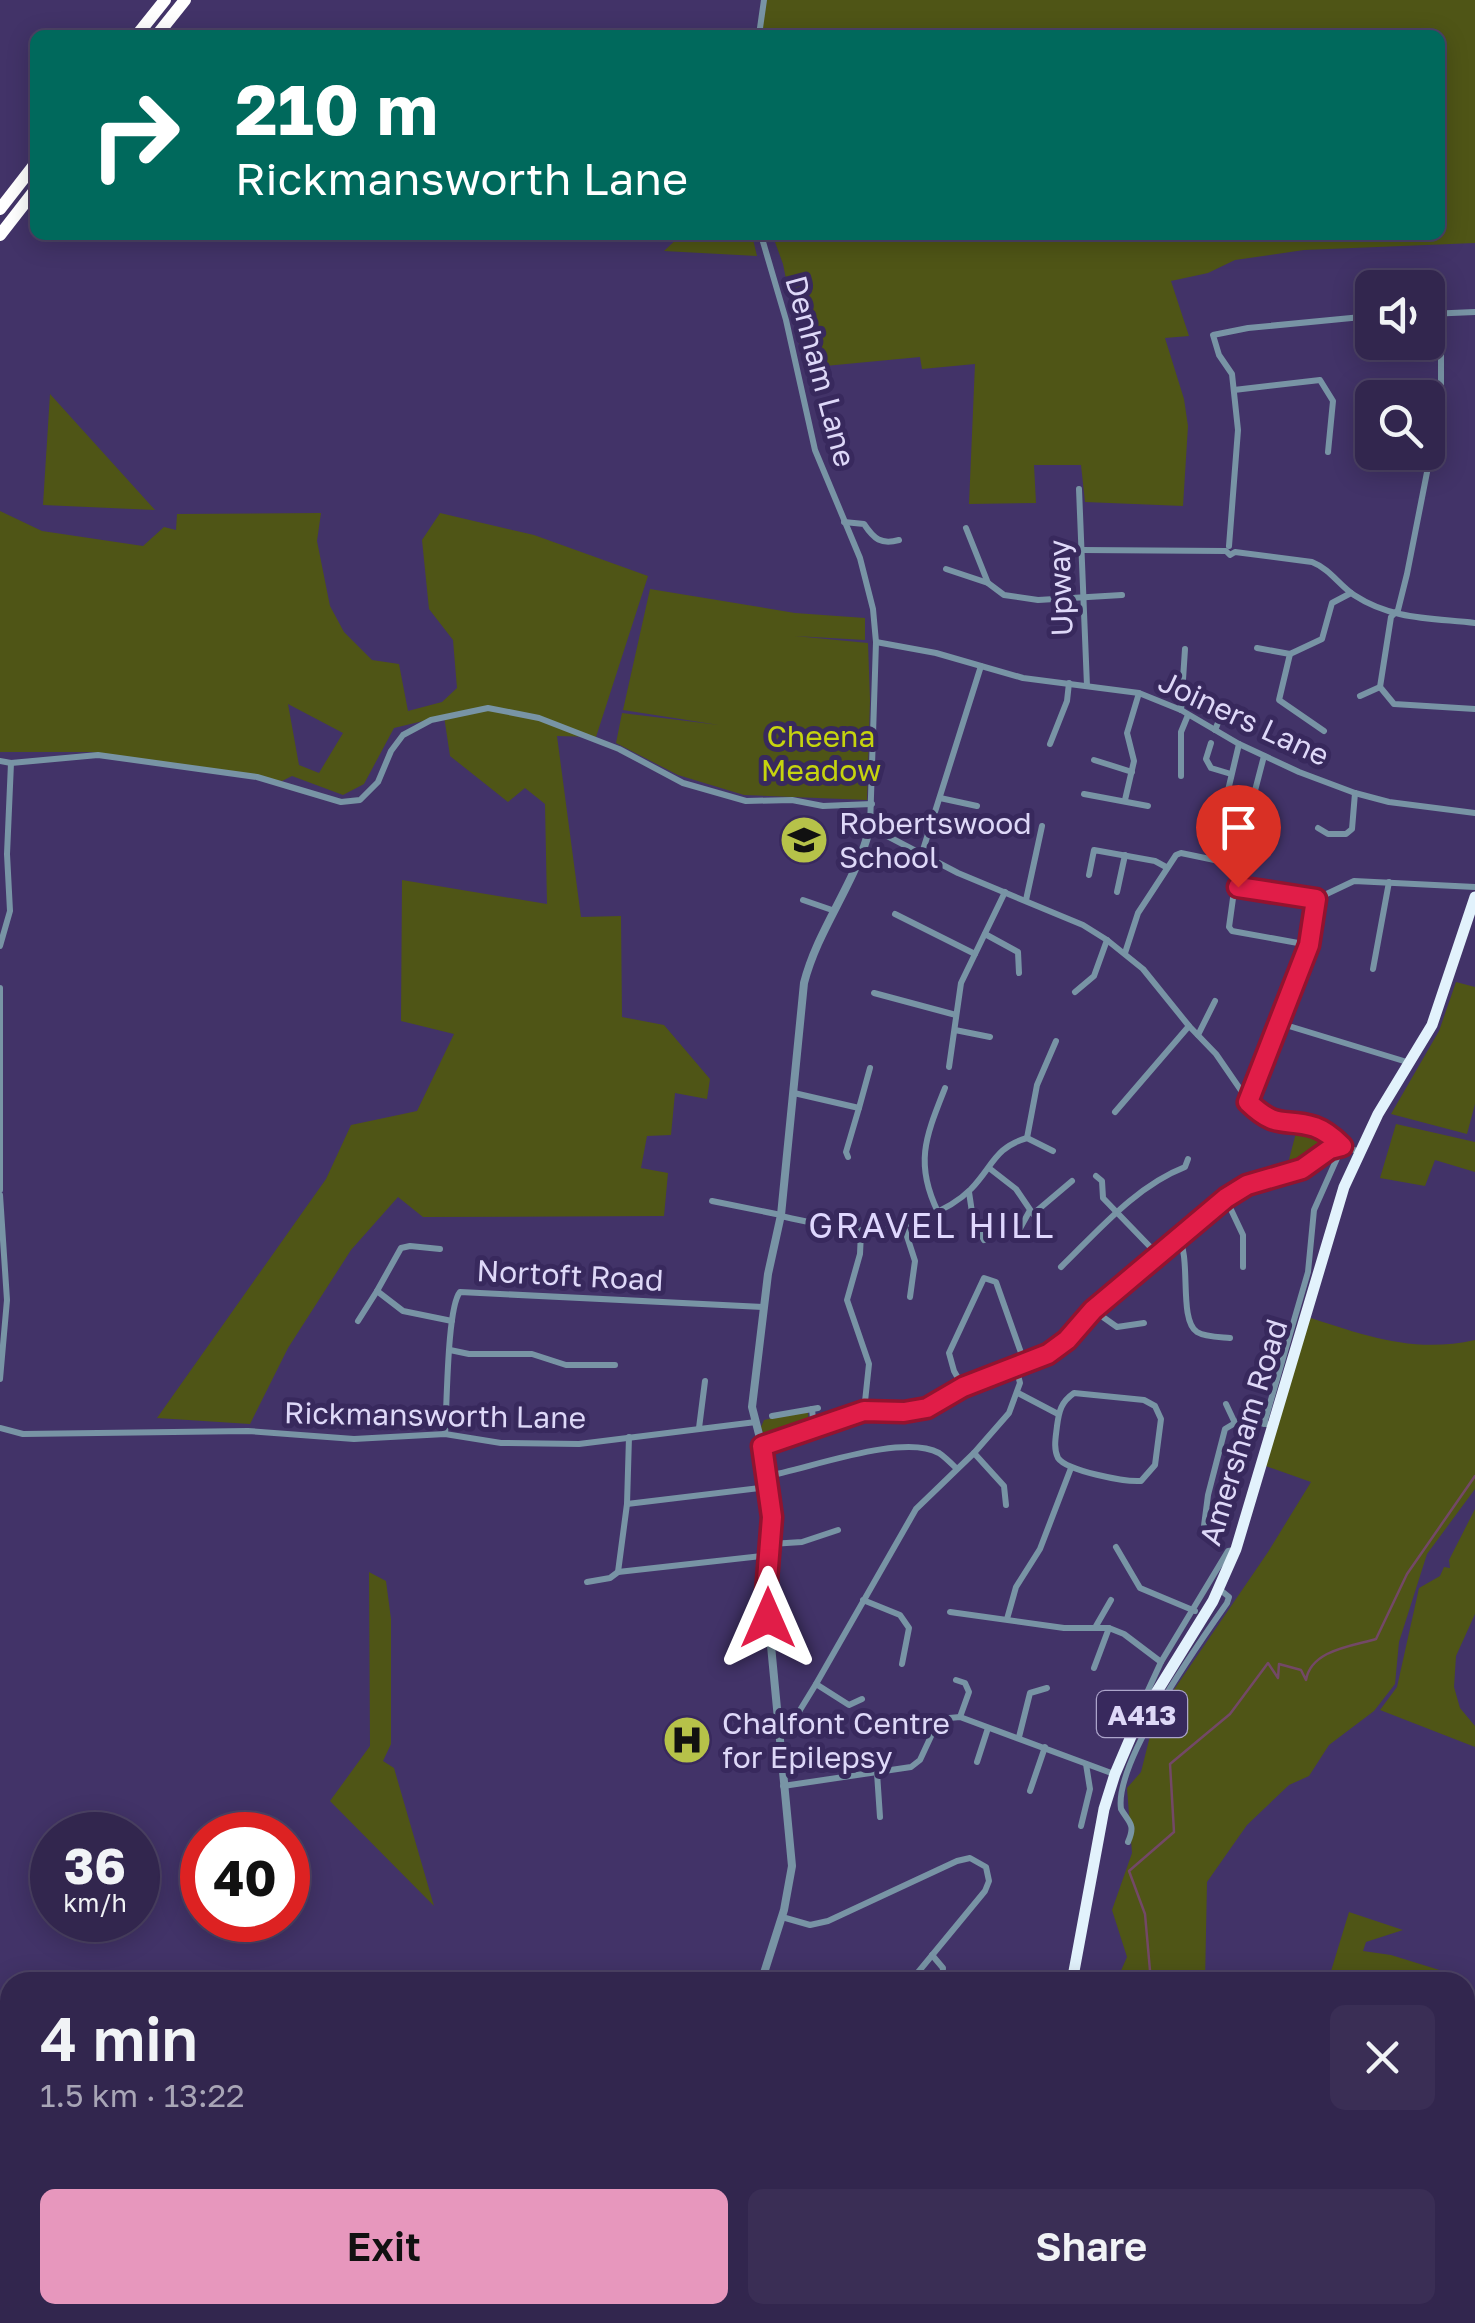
<!DOCTYPE html>
<html lang="en">
<head>
<meta charset="utf-8">
<style>
	body { margin:0; font-family:"Golos Text",sans-serif; background:#3a2e55; color:#f1f3f6; height:100vh; display:flex; flex-direction:column; font-size:38px; white-space:nowrap }
	* { box-sizing:border-box; margin:0 }
	p { font-size:32px; color:#a8a5b6 }
	.icon { flex:none; width:55px; height:55px; fill:none; stroke:currentColor; stroke-width:2; stroke-linecap:round; stroke-linejoin:round }
	.map { position:relative; flex:1; overflow:hidden }
	.drawer { position:absolute; left:0px; top:1972px; width:1475px; height:352px; display:flex; flex-direction:column; background:#32264e; border-radius:30px 30px 0 0; box-shadow:0 5px 25px #0003,0 0 0 2px #4d4366 }
	.drawer>* { flex:none }
	.guide { position:absolute; left:30px; top:30px; width:1415px; height:210px; border-radius:15px; box-shadow:0 5px 25px #0003,0 0 0 2px #4d4366; background:#00695c; color:#fff; overflow:hidden }
	.controls { position:absolute; left:1355px; top:270px; display:grid; gap:20px }
	.controls a { display:grid; place-items:center; width:90px; height:90px; border-radius:15px; background:#32264e; box-shadow:0 5px 25px #0003,0 0 0 2px #4d4366; font-size:50px }
	.speed { position:absolute; left:30px; top:1812px; display:flex; gap:20px; font-size:50px; font-weight:700; text-align:center }
	.speed>* { display:grid; place-content:center; width:130px; height:130px; border-radius:50%; background:#32264e; box-shadow:0 5px 25px #0003,0 0 0 2px #4d4366; line-height:1 }
	.speed small { font-size:25px; font-weight:400 }
	.speed .limit { border:15px solid #d22; background:#fff; color:#111 }
	.pin { position:absolute; display:grid; place-items:center; width:85px; height:85px; color:#fff; margin:-102px -42px; border-radius:50% 50% 50% 0; rotate:-45deg; box-shadow:0 0 10px #0007 }
	.pin .icon { rotate:45deg }
	.me { position:absolute; width:110px; margin:-55px; rotate:0deg; stroke-linejoin:round; filter:drop-shadow(0 0 8px #0008) }
	.turn { display:flex; align-items:center; gap:35px; height:210px; padding:0 40px; font-size:45px }
	.turn .icon { width:130px; height:130px; stroke-width:2.5 }
	.turn b { display:block; font-size:70px; line-height:85px }
	.round { display:grid; place-items:center; flex:none; width:105px; height:105px; border-radius:15px; background:#3a2e55 }
	.overview { display:flex; align-items:center; justify-content:space-between; height:170px; padding:0 40px }
	h1 { font-size:60px; font-weight:600; line-height:75px }
	.button { display:flex; gap:20px; margin-top:auto; padding:20px 40px }
	.button a { flex:1; height:115px; border-radius:15px; background:#e797bd; color:#111; font-size:40px; font-weight:600; line-height:115px; text-align:center }
	.button a+a { background:#3a2e55; color:#f1f3f6 }
	.map>svg:first-child { display:block }
</style>
</head>
<body>
<div class="map">
<svg width="1475" height="2323" viewBox="0 0 1475 2323">
	<rect width="100%" height="100%" fill="#423368"/>
	<g fill="#4f5516" fill-rule="evenodd">
		<path d="M 764,0 L 1475,0 L 1475,243 L 1304,250 L 1235,260 L 1208,273 L 1171,281 L 1189,336 L 1165,338 L 1184,399 L 1188,426 L 1183,506 L 1085,502 L 1081,465 L 1034,465 L 1036,503 L 969,504 L 975,364 L 922,369 L 920,357 L 804,368 L 783,264 L 775,242 L 769,242 L 766,235 L 1440,235 L 1440,35 L 757,35 Z"/>
		<path d="M 681,235 L 752,235 L 757,256 L 664,251 Z"/>
		<path d="M 50,394 L 155,510 L 43,505 Z"/>
		<path d="M 0,511 L 42,531 L 143,546 L 164,527 L 176,530 L 177,514 L 321,513 L 317,541 L 330,606 L 344,632 L 372,660 L 399,664 L 408,711 L 442,702 L 457,688 L 453,640 L 429,609 L 422,540 L 440,513 L 534,535 L 648,576 L 596,737 L 557,736 L 581,917 L 621,916 L 622,1017 L 664,1025 L 710,1079 L 707,1099 L 675,1093 L 671,1135 L 647,1136 L 641,1168 L 668,1173 L 664,1216 L 423,1217 L 398,1197 L 351,1250 L 288,1348 L 250,1424 L 157,1418 L 326,1179 L 351,1125 L 417,1111 L 454,1034 L 401,1021 L 402,880 L 547,904 L 545,804 L 525,788 L 508,802 L 450,756 L 444,716 L 394,728 L 364,784 L 343,795 L 292,776 L 282,781 L 91,752 L 0,752 ZM 288,704 L 343,733 L 319,773 L 299,765 Z"/>
		<path d="M 650,589 L 795,613 L 865,618 L 865,640 L 795,636 L 868,643 L 870,700 L 867,800 L 744,795 L 678,775 L 616,743 L 622,713 L 719,725 L 623,710 Z"/>
		<path d="M 1456,982 L 1475,987 L 1475,1104 L 1467,1134 L 1391,1114 L 1439,1031 Z"/>
		<path d="M 1396,1124 L 1475,1142 L 1475,1172 L 1435,1160 L 1425,1186 L 1380,1178 Z"/>
		<path d="M 1297,1129 L 1317,1131 L 1328,1142 L 1287,1167 Z"/>
		<path d="M 1305,1316 C 1363,1335 1413,1354 1475,1340 L 1475,1489 L 1427,1554 L 1399,1642 L 1395,1684 L 1374,1711 L 1329,1745 L 1309,1776 L 1289,1785 L 1247,1825 L 1207,1882 L 1205,1982 L 1116,1982 L 1127,1957 L 1112,1910 L 1132,1853 L 1127,1788 L 1141,1772 L 1151,1732 L 1169,1697 L 1268,1552 L 1311,1482 L 1260,1464 Z"/>
		<path d="M 802,1411 L 808,1413 L 809,1426 L 777,1436 L 763,1433 L 761,1427 L 764,1420 Z"/>
		<path d="M 1475,1509 L 1475,1614 L 1456,1656 L 1454,1687 L 1460,1708 L 1475,1726 L 1475,1747 L 1380,1710 L 1397,1687 L 1419,1588 L 1440,1576 L 1444,1567 L 1450,1568 L 1449,1560 Z"/>
		<path d="M 369,1572 L 386,1581 L 391,1619 L 391,1744 L 383,1761 L 394,1768 L 434,1906 L 330,1801 L 370,1746 Z"/>
		<path d="M 1349,1912 L 1403,1930 L 1366,1942 L 1363,1951 L 1391,1955 L 1462,1977 L 1463,1982 L 1372,1982 L 1370,1978 L 1363,1982 L 1328,1981 Z"/>
		<path d="M 1470,2133 L 1475,2135 L 1475,2323 L 1456,2323 L 1448,2315 L 1465,2315 L 1465,2155 Z"/>
		<path d="M 709,2315 L 848,2315 L 996,2323 L 690,2322 Z"/>
		<rect x="1021" y="2315" width="177" height="8"/>
	</g>
	<g fill="none" stroke-linecap="round" stroke-linejoin="round">
		<g stroke="#734866" stroke-width="2.5">
			<path d="M 1151,1982 L 1145,1914 L 1129,1871 L 1174,1832 L 1170,1764 L 1230,1714 L 1268,1663 L 1278,1678 L 1279,1664 L 1301,1670 L 1306,1680 C 1311,1650 1352,1646 1376,1639 L 1407,1574 L 1475,1476"/>
			<path d="M 1130,2315 L 1137,2323"/>
		</g>
		<g stroke="#7894a5" stroke-width="6">
			<path d="M 759,35 L 764,0"/>
			<path d="M 761,235 L 786,320 L 815,450 L 860,558 L 873,609 L 876,642 L 870,827 L 958,873 L 1083,925 L 1107,940 L 1143,969 L 1189,1026 L 1216,1054 L 1249,1102 L 1260,1113 L 1281,1124 L 1312,1126 L 1342,1145"/>
			<path d="M 1428,314 L 1475,312"/>
			<path d="M 1441,314 L 1441,401 L 1407,574 L 1398,610 L 1391,617 L 1380,687 L 1394,704 L 1475,709"/>
			<path d="M 1234,390 L 1320,380 L 1333,401 L 1328,452"/>
			<path d="M 1079,489 L 1087,686"/>
			<path d="M 844,522 L 864,524 C 874,539 881,545 899,540"/>
			<path d="M 966,528 L 988,583"/>
			<path d="M 1229,546 L 1238,430 L 1232,374 L 1219,355 L 1213,335 L 1248,328 L 1372,316"/>
			<path d="M 1082,550 L 1226,551 L 1230,555 L 1235,552 L 1312,562 C 1330,569 1339,585 1354,595 C 1392,620 1432,618 1475,623"/>
			<path d="M 946,569 L 988,583 L 1004,595 L 1038,600 L 1122,595"/>
			<path d="M 876,642 L 936,653 L 1023,678 L 1139,693 L 1181,710 L 1239,744 L 1299,772 L 1355,793 L 1389,802 L 1475,813"/>
			<path d="M 1257,648 L 1290,654 L 1322,639 L 1332,603 L 1351,593"/>
			<path d="M 1290,654 L 1279,700 L 1324,731"/>
			<path d="M 1360,696 L 1380,687"/>
			<path d="M 1181,710 L 1185,649"/>
			<path d="M 1215,730 L 1225,706"/>
			<path d="M 1211,743 L 1206,759 L 1211,768 L 1231,774"/>
			<path d="M 1050,744 L 1067,701 L 1069,683"/>
			<path d="M 1094,760 L 1132,772"/>
			<path d="M 0,761 L 11,763 L 98,755 L 257,777 L 341,802 L 360,800 L 378,782 L 391,751 L 403,735 L 431,720 L 488,708 L 539,718 L 619,749 L 683,783 L 746,801 L 792,800 L 823,806 L 872,804"/>
			<path d="M 1181,776 L 1181,732 L 1188,715"/>
			<path d="M 1084,794 L 1148,806"/>
			<path d="M 940,798 L 977,806"/>
			<path d="M 1125,800 L 1134,761 L 1127,733 L 1139,693"/>
			<path d="M 1251,806 L 1264,756"/>
			<path d="M 1238,813 L 1228,809 L 1225,803 L 1239,744"/>
			<path d="M 1318,828 L 1328,834 L 1346,834 L 1352,829 L 1355,793"/>
			<path d="M 922,853 L 981,666"/>
			<path d="M 1089,875 L 1094,850 L 1155,861 L 1166,867"/>
			<path d="M 1117,892 L 1125,855"/>
			<path d="M 1316,899 L 1354,881 L 1475,887"/>
			<path d="M 803,900 L 832,910"/>
			<path d="M 1026,900 L 1042,826"/>
			<path d="M 895,914 L 975,954"/>
			<path d="M 985,934 L 1018,952 L 1019,973"/>
			<path d="M 1309,945 L 1232,931 L 1229,927 L 1234,891 L 1238,887 L 1316,899"/>
			<path d="M 0,946 L 10,911 L 7,854 L 11,763"/>
			<path d="M 1125,953 L 1138,913 L 1176,855 L 1181,853 L 1229,863"/>
			<path d="M 1373,969 L 1389,882"/>
			<path d="M 0,988 L 0,1190"/>
			<path d="M 1075,992 L 1094,976 L 1107,940"/>
			<path d="M 874,993 L 956,1015"/>
			<path d="M 1279,1023 L 1407,1062"/>
			<path d="M 955,1030 L 990,1037"/>
			<path d="M 1198,1035 L 1215,1001"/>
			<path d="M 949,1067 L 961,983 L 1005,892"/>
			<path d="M 794,1093 L 859,1108 L 870,1068"/>
			<path d="M 1249,1101 L 1309,945 L 1316,899"/>
			<path d="M 1115,1112 L 1189,1026"/>
			<path d="M 1027,1138 L 1037,1085 L 1056,1041"/>
			<path d="M 848,1157 L 846,1152 L 859,1108"/>
			<path d="M 989,1168 L 1016,1189 L 1033,1214 L 1072,1181"/>
			<path d="M 1096,1176 L 1102,1181 L 1103,1198 L 1158,1255"/>
			<path d="M 969,1192 L 973,1219 L 984,1240"/>
			<path d="M 0,1195 L 7,1300 L 0,1379"/>
			<path d="M 1226,1199 L 1243,1235 L 1243,1267"/>
			<path d="M 712,1201 L 781,1215"/>
			<path d="M 938,1212 C 914,1163 926,1136 945,1088"/>
			<path d="M 780,1216 C 837,1227 870,1242 925,1217 C 941,1211 959,1201 971,1189 C 993,1166 995,1147 1027,1138 L 1053,1151"/>
			<path d="M 904,1227 L 915,1261 L 910,1297"/>
			<path d="M 861,1232 L 860,1254 L 847,1300 L 869,1364 L 864,1411"/>
			<path d="M 1018,1232 L 1029,1212"/>
			<path d="M 1178,1237 C 1192,1256 1178,1320 1197,1332 C 1205,1337 1220,1337 1230,1338"/>
			<path d="M 440,1249 L 410,1246 L 401,1248 L 377,1291 L 403,1311 L 452,1321"/>
			<path d="M 1061,1267 C 1098,1231 1136,1186 1185,1167 L 1188,1159"/>
			<path d="M 1093,1310 L 1117,1327 L 1144,1323"/>
			<path d="M 358,1321 L 377,1291"/>
			<path d="M 450,1350 L 469,1354 L 532,1354 L 566,1365 L 615,1365"/>
			<path d="M 963,1387 L 954,1371 L 949,1353 L 984,1278 L 996,1282 L 1025,1364"/>
			<path d="M 1018,1393 L 1058,1414"/>
			<path d="M 1074,1393 L 1144,1400 L 1155,1406 L 1161,1419 L 1155,1465 L 1141,1481 C 1125,1482 1067,1471 1058,1458 C 1053,1448 1056,1436 1057,1426 C 1059,1411 1061,1402 1074,1393 Z"/>
			<path d="M 1226,1404 L 1234,1421"/>
			<path d="M 812,1409 L 814,1429"/>
			<path d="M 772,1416 L 818,1408"/>
			<path d="M 1264,1424 L 1308,1272 L 1314,1210 L 1342,1147"/>
			<path d="M 0,1428 L 23,1434 L 248,1431 L 354,1439 L 445,1434 L 501,1443 L 579,1444 L 756,1422"/>
			<path d="M 699,1428 L 705,1381"/>
			<path d="M 445,1434 C 447,1408 447,1307 460,1292 L 763,1307"/>
			<path d="M 762,1446 L 864,1411 L 904,1413 L 927,1408 L 963,1387 L 1047,1354 L 1178,1237 L 1247,1185 L 1301,1169 L 1330,1149 L 1342,1145 L 1359,1152"/>
			<path d="M 974,1453 L 1004,1486 L 1006,1505"/>
			<path d="M 767,1476 C 808,1469 902,1433 939,1453 C 945,1457 952,1464 957,1469"/>
			<path d="M 627,1504 L 769,1487"/>
			<path d="M 1204,1526 L 1208,1495 L 1225,1429 L 1240,1420 L 1267,1424"/>
			<path d="M 771,1544 L 802,1542 L 838,1530"/>
			<path d="M 1116,1547 L 1140,1588 L 1195,1611"/>
			<path d="M 618,1572 L 627,1504 L 629,1437"/>
			<path d="M 587,1582 L 610,1578 L 618,1572 L 770,1555"/>
			<path d="M 863,1600 L 900,1615 L 909,1628 L 902,1664"/>
			<path d="M 950,1612 L 1064,1628 L 1109,1628 L 1124,1634 L 1161,1662"/>
			<path d="M 1007,1619 L 1016,1587 L 1040,1549 L 1071,1468"/>
			<path d="M 1096,1626 L 1111,1600"/>
			<path d="M 1094,1668 L 1109,1628"/>
			<path d="M 956,1680 L 965,1683 L 969,1692 L 960,1717"/>
			<path d="M 816,1684 L 849,1705 L 862,1699"/>
			<path d="M 1150,1700 L 1145,1697 L 1161,1662 L 1228,1551 L 1235,1550"/>
			<path d="M 779,1737 L 789,1728 L 816,1684 L 916,1509 L 974,1453 L 1009,1413 L 1020,1383 L 1016,1367"/>
			<path d="M 1019,1737 L 1030,1693 L 1047,1688"/>
			<path d="M 977,1762 L 988,1728"/>
			<path d="M 877,1773 L 880,1817"/>
			<path d="M 783,1786 L 911,1767 L 920,1760 L 939,1719 L 960,1717 L 1114,1774"/>
			<path d="M 1030,1791 L 1045,1747"/>
			<path d="M 1081,1826 L 1090,1789 L 1086,1764"/>
			<path d="M 1128,1842 C 1136,1824 1129,1823 1121,1809 C 1114,1762 1199,1643 1227,1603 L 1229,1597 L 1218,1588"/>
			<path d="M 782,1917 L 810,1925 L 828,1921 L 957,1861 L 970,1858 L 986,1867 L 989,1881 L 985,1891 L 910,1982"/>
			<path d="M 932,1955 L 943,1968 L 942,1982"/>
			<path d="M 1465,2146 L 1475,2118"/>
			<path d="M 1420,2323 L 1421,2315"/>
		</g>
		<g stroke="#7894a5" stroke-width="8">
			<path d="M 765,1982 L 764,1973 L 784,1910 L 792,1866 L 766,1593 L 772,1517 L 762,1446 L 752,1407 L 768,1274 L 781,1215 L 804,983 C 818,928 856,883 870,827"/>
			<path d="M 633,2323 L 639,2315"/>
		</g>
		<g stroke="#e2f2fc" stroke-width="11">
			<path d="M 1072,1982 L 1104,1809 L 1115,1774 L 1135,1727 L 1213,1601 L 1236,1549 L 1344,1187 L 1378,1114 L 1432,1025 L 1475,897"/>
			<path d="M 1021,2315 L 1021,2323"/>
		</g>
		<g stroke="#fff" stroke-width="12">
			<path d="M 137,35 L 165,0"/>
			<path d="M 157,35 L 185,0"/>
			<path d="M 0,209 L 35,164"/>
			<path d="M 0,235 L 35,190"/>
		</g>
	</g>
	<g fill="none" stroke-linecap="round" stroke-linejoin="round">
		<g stroke="#92132f" stroke-width="25">
			<path id="route" d="M 768,1618 L 766,1593 L 772,1517 L 762,1446 L 864,1411 L 904,1412 L 927,1408 L 963,1387 L 1048,1354 L 1067,1340 L 1093,1310 L 1226,1198 L 1247,1185 L 1302,1169 L 1330,1149 L 1342,1146 C 1334,1138 1326,1131 1315,1127 C 1284,1117 1278,1131 1248,1102 L 1309,945 L 1316,899 L 1238,887"/>
		</g>
		<use href="#route" stroke="#e11d48" stroke-width="18"/>
	</g>
	<defs>
		<g id="school-disc" transform="scale(2.5)"><circle r="9.5" fill="#b6c249" stroke="#38295d"/><path d="M0-5L7-2L0 1L-7-2ZM-4 1L0 2.5L4 1V4Q0 6-4 4Z" fill="#111"/></g>
		<g id="hospital-disc" transform="scale(2.5)"><circle r="9.5" fill="#b6c249" stroke="#38295d"/><path d="M-5-5h3v3.5h4V-5h3V5h-3V1.5h-4V5h-3Z" fill="#111"/></g>
	</defs>
	<g fill-rule="evenodd">
		<use href="#school-disc" x="804" y="840"/>
		<use href="#hospital-disc" x="687" y="1740"/>
	</g>
	<g text-anchor="middle" dominant-baseline="central" stroke-width="10" stroke-linejoin="round" paint-order="stroke">
		<rect fill="#38295d" stroke="#aca4ca" stroke-width="2.5" x="1097" y="1691" width="90" height="46" rx="8"/>
		<g font-size="28" font-weight="bold" fill="#ded8f8">
			<text x="1142" y="1714">A413</text>
		</g>
		<g font-size="30" fill="#ded8f8" stroke="#38295d">
			<text transform="translate(821 371) rotate(75)">Denham Lane</text>
			<text transform="translate(1060 588) rotate(-92)">Upway</text>
			<text transform="translate(1244 718) rotate(25)">Joiners Lane</text>
			<text transform="translate(570 1275) rotate(3)">Nortoft Road</text>
			<text transform="translate(435 1415) rotate(1)">Rickmansworth Lane</text>
			<text transform="translate(1243 1432) rotate(-73)">Amersham Road</text>
		</g>
		<g font-size="30" fill="#c6d40e" stroke="#38295d">
			<text x="821" y="736">Cheena<tspan x="821" dy="34">Meadow</tspan></text>
		</g>
		<g font-size="30" fill="#ded8f8" stroke="#38295d" text-anchor="start">
			<text x="839" y="823">Robertswood<tspan x="839" dy="34">School</tspan></text>
			<text x="722" y="1723">Chalfont Centre<tspan x="722" dy="34">for Epilepsy</tspan></text>
		</g>
		<g font-size="35" letter-spacing="2.5" fill="#dfd7fe" stroke="#38295d">
			<text x="932" y="1225">GRAVEL HILL</text>
		</g>
	</g>
</svg>
<div class="controls">
<a><svg class="icon" aria-label="sound" viewBox="0 0 24 24"><path d="M4 9h4l5-4v14l-5-4H4zM17 9q2 3 0 6"/></svg></a>
<a><svg class="icon" aria-label="search" viewBox="0 0 24 24"><circle cx="10" cy="10" r="6"/><path d="M15 15l6 6"/></svg></a>
</div>
<div class="speed"><div>36<small>km/h</small></div><div class="limit">40</div></div>
<div class="pin" style="left:1238px;top:887px;background:#d93025"><svg class="icon" aria-label="arrive" viewBox="0 0 24 24"><path d="M6 21V4h12l-3 4 3 4H6"/></svg></div>
<svg class="me" style="left:768px;top:1618px" viewBox="-20 -20 40 40"><path d="M0-17L14 15 0 8-14 15z" fill="#e11d48" stroke="#fff" stroke-width="4"/></svg>
<div class="guide">
<div class="turn"><svg class="icon" aria-label="right" viewBox="0 0 24 24"><path d="M7 20v-9h11M14 6l5 5-5 5"/></svg><div><b>210 m</b>Rickmansworth Lane</div></div>
</div>
<section class="drawer">
<div class="overview"><div><h1>4 min</h1><p>1.5 km · 13:22</p></div><a class="round"><svg class="icon" aria-label="close" viewBox="0 0 24 24"><path d="M6 6l12 12M18 6L6 18"/></svg></a></div>
<div class="button"><a>Exit</a><a>Share</a></div>
</section>
</div>
</body>
</html>
